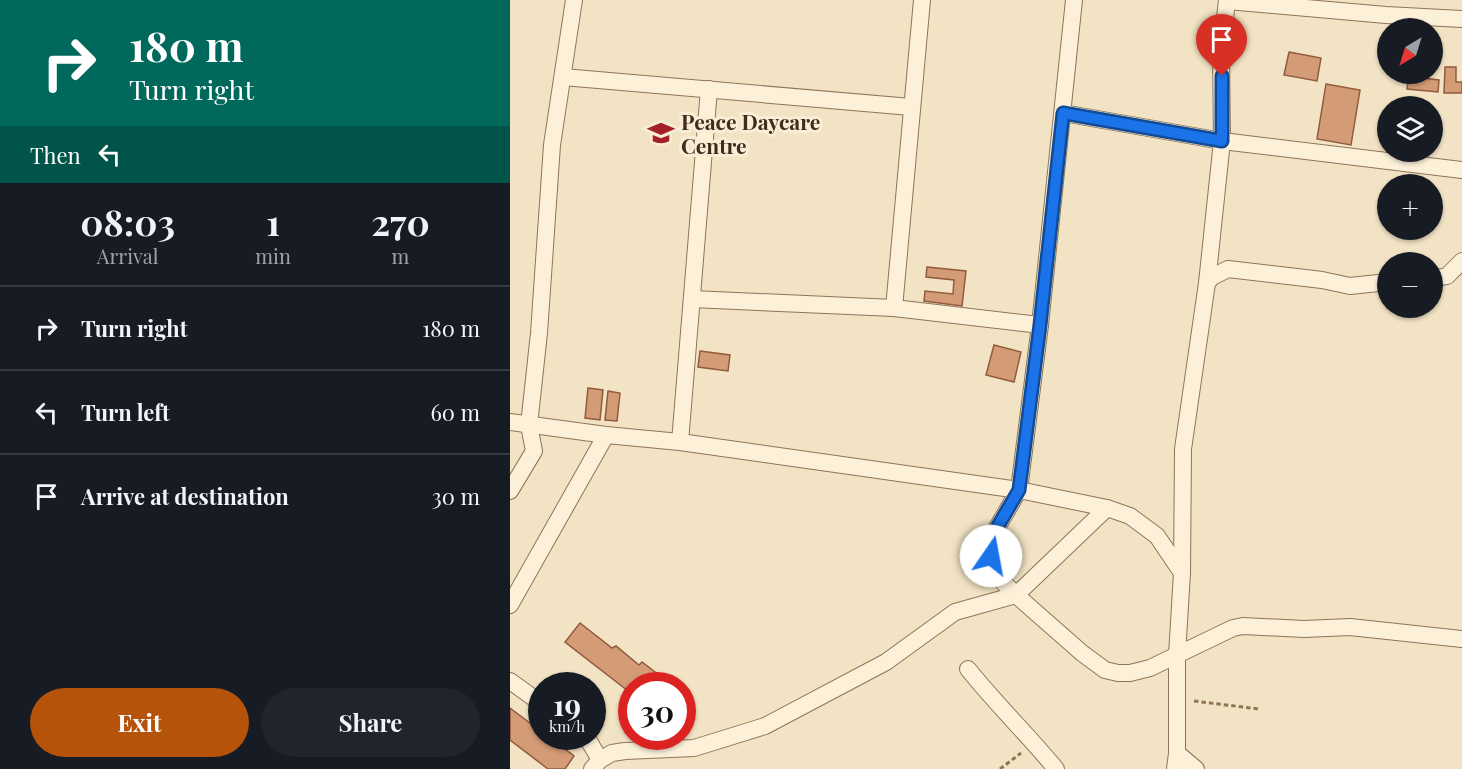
<!DOCTYPE html>
<html lang="en">
<head>
<meta charset="utf-8">
<style>
	body { margin:0; font-family:"Playfair Display",serif; background:#20242c; color:#f1f3f6; height:100vh; display:flex; flex-direction:column; font-size:22px; white-space:nowrap }
	* { box-sizing:border-box; margin:0 }
	p { font-size:20px; color:#9ea1a6 }
	.icon { flex:none; width:33px; height:33px; fill:none; stroke:currentColor; stroke-width:2; stroke-linecap:round; stroke-linejoin:round }
	.map { position:relative; flex:1; overflow:hidden }
	.side { display:flex; flex-direction:column; background:#171b24; width:510px }
	.side>* { flex:none }
	.guide { background:#00695c; color:#fff; overflow:hidden }
	.needle { width:39px; rotate:218deg }
	.controls { position:absolute; left:867px; top:18px; display:grid; gap:12px }
	.controls a { display:grid; place-items:center; width:66px; height:66px; border-radius:50%; background:#171b24; box-shadow:0 2px 4px #0004; font-size:30px }
	.speed { position:absolute; left:18px; top:672px; display:flex; gap:12px; font-size:30px; font-weight:700; text-align:center }
	.speed>* { display:grid; place-content:center; width:78px; height:78px; border-radius:50%; background:#171b24; box-shadow:0 2px 4px #0004; line-height:1 }
	.speed small { font-size:15px; font-weight:400 }
	.speed .limit { border:9px solid #d22; background:#fff; color:#111 }
	.pin { position:absolute; display:grid; place-items:center; width:51px; height:51px; color:#fff; margin:-62px -26px; border-radius:50% 50% 50% 0; rotate:-45deg; box-shadow:0 0 6px #0007 }
	.pin .icon { rotate:45deg }
	.me { position:absolute; width:66px; margin:-33px; rotate:12deg; stroke-linejoin:round; filter:drop-shadow(0 0 4px #0008) }
	.turn { display:flex; align-items:center; gap:21px; height:126px; padding:0 30px; font-size:27px }
	.turn .icon { width:78px; height:78px; stroke-width:2.5 }
	.turn b { display:block; font-size:42px; line-height:51px }
	.then { display:flex; align-items:center; height:57px; padding:0 30px; background:#0003; gap:12px; font-size:22px }
	.eta { display:flex; justify-content:space-evenly; align-items:center; height:102px; text-align:center }
	.eta b { font-size:36px; font-weight:700; line-height:42px }
	.cta { display:flex; gap:12px; margin-top:auto; padding:12px 30px }
	.cta a { flex:1; height:69px; border-radius:36px; background:#b45309; color:#fff; font-size:24px; font-weight:700; line-height:69px; text-align:center }
	.cta a+a { background:#20242c; color:#f1f3f6 }
	ul { padding:0; list-style:none }
	li { display:flex; align-items:center; gap:18px; height:84px; padding:0 30px; border-top:2px solid #363941 }
	li div { flex:1 }
	li b { display:block; font-size:22px }
	li em { font-style:normal }
	main { display:flex; flex:1; min-height:0 }
	.map>svg:first-child { display:block }
</style>
</head>
<body>
<main>
<section class="side">
<div class="guide">
<div class="turn"><svg class="icon" aria-label="right" viewBox="0 0 24 24"><path d="M7 20v-9h11M14 6l5 5-5 5"/></svg><div><b>180 m</b>Turn right</div></div>
<div class="then">Then<svg class="icon" aria-label="left" viewBox="0 0 24 24"><path d="M17 20v-9H6M10 6l-5 5 5 5"/></svg></div>
</div>
<div class="eta">
<div><b>08:03</b><p>Arrival</p></div>
<div><b>1</b><p>min</p></div>
<div><b>270</b><p>m</p></div>
</div>
<ul>
<li><svg class="icon" aria-label="right" viewBox="0 0 24 24"><path d="M7 20v-9h11M14 6l5 5-5 5"/></svg><div><b>Turn right</b></div><em>180 m</em></li>
<li><svg class="icon" aria-label="left" viewBox="0 0 24 24"><path d="M17 20v-9H6M10 6l-5 5 5 5"/></svg><div><b>Turn left</b></div><em>60 m</em></li>
<li><svg class="icon" aria-label="arrive" viewBox="0 0 24 24"><path d="M6 21V4h12l-3 4 3 4H6"/></svg><div><b>Arrive at destination</b></div><em>30 m</em></li>
</ul>
<div class="cta"><a>Exit</a><a>Share</a></div>
</section>
<div class="map">
<svg width="952" height="769" viewBox="0 0 952 769">
	<rect width="100%" height="100%" fill="#f2e3c4"/>
	<g fill="#d49b77" stroke="#915b3c" stroke-width="1.5">
		<path d="M 779,52 L 811,58 L 807,81 L 774,75 Z"/>
		<path d="M 935,67 L 946,67 L 946,82 L 952,82 L 952,93 L 934,93 Z"/>
		<path d="M 899,74 L 904,74 L 904,77 L 929,80 L 928,92 L 897,89 Z"/>
		<path d="M 816,84 L 850,90 L 841,145 L 807,139 Z"/>
		<path d="M 417,267 L 456,271 L 452,306 L 414,301 L 415,291 L 443,294 L 444,280 L 416,277 Z"/>
		<path d="M 484,345 L 511,352 L 504,382 L 476,375 Z"/>
		<path d="M 190,351 L 220,355 L 218,371 L 188,367 Z"/>
		<path d="M 78,388 L 93,390 L 90,420 L 75,418 Z"/>
		<path d="M 98,391 L 110,393 L 107,421 L 95,420 Z"/>
		<path d="M 70,623 L 102,648 L 106,646 L 129,665 L 132,662 L 162,685 L 122,686 L 122,694 L 55,642 Z"/>
		<path d="M 0,708 L 32,732 L 32,736 L 38,736 L 64,756 L 55,769 L 38,769 L 0,740 Z"/>
	</g>
	<g fill="none" stroke-linecap="round" stroke-linejoin="round">
		<g stroke="#8f7458" stroke-width="18">
			<g id="minor">
				<path d="M 564,0 L 530,325 L 509,490 L 485,531 L 481,556 L 493,582 L 506,595 L 572,653 L 595,670 L 608,673 L 620,673 L 640,668 L 723,628 L 733,626 L 794,629 L 840,627 L 952,639"/>
				<path d="M 717,1 L 876,15 L 952,19"/>
				<path d="M 53,77 L 401,107"/>
				<path d="M 553,113 L 712,141 L 952,170"/>
				<path d="M 922,279 L 937,276 L 952,261"/>
				<path d="M 697,283 L 702,277 L 718,269 L 812,280 L 840,286 L 878,282"/>
				<path d="M 182,299 L 384,308 L 530,325"/>
				<path d="M 384,308 L 412,0"/>
				<path d="M 0,422 L 96,435 L 170,442 L 509,490 L 597,508 L 620,516 L 647,536 L 672,573 L 667,655 L 667,753 L 665,769"/>
				<path d="M 170,442 L 199,89"/>
				<path d="M 0,491 L 24,451 L 19,425 L 29,333 L 42,145 L 64,0"/>
				<path d="M 672,573 L 673,449 L 697,283 L 712,141 L 711,54 L 717,0"/>
				<path d="M 0,605 L 96,435"/>
				<path d="M 458,669 C 486,704 518,735 546,769"/>
				<path d="M 0,681 L 32,704"/>
				<path d="M 76,736 L 90,760"/>
				<path d="M 667,753 L 686,769"/>
				<path d="M 82,769 L 90,760 L 102,753 L 115,751 L 184,748 L 255,726 L 376,662 L 445,612 L 506,595 L 597,508"/>
			</g>
		</g>
		<g stroke="#8f7458" stroke-width="3" stroke-dasharray="4.5 3" stroke-linecap="butt">
			<path d="M 684,701 L 749,709"/>
			<path d="M 490,769 L 511,753"/>
		</g>
		<use href="#minor" stroke="#fcf0d9" stroke-width="16"/>
	</g>
	<g fill="none" stroke-linecap="round" stroke-linejoin="round">
		<g stroke="#114b97" stroke-width="15">
			<path id="route" d="M 481,556 L 485,531 L 509,490 L 530,325 L 553,113 L 712,141 L 712,76"/>
		</g>
		<use href="#route" stroke="#1a73e8" stroke-width="10"/>
	</g>
	<defs>
		<g id="school-bare" transform="scale(2.07)"><path d="M0-5L7-2L0 1L-7-2ZM-4 1L0 2.5L4 1V4Q0 6-4 4Z" fill="#a42227" stroke="#f9edd5" stroke-width="2.5" paint-order="stroke"/></g>
	</defs>
	<g fill-rule="evenodd">
		<use href="#school-bare" x="151" y="133"/>
	</g>
	<g text-anchor="middle" dominant-baseline="central" stroke-width="6" stroke-linejoin="round" paint-order="stroke">
		<g font-size="21" font-weight="bold" fill="#3e2c1e" stroke="#f9edd5" text-anchor="start">
			<text x="171" y="121">Peace Daycare<tspan x="171" dy="24">Centre</tspan></text>
		</g>
	</g>
</svg>
<div class="controls">
<a><svg class="needle" viewBox="-14 -14 28 28"><path d="M0-13l5 13h-10z" fill="#e53935"/><path d="M0 13l5-13h-10z" fill="#9ea1a6"/></svg></a>
<a><svg class="icon" aria-label="layers" viewBox="0 0 24 24"><path d="M12 4l9 5-9 5-9-5zM3 14l9 5 9-5"/></svg></a>
<a>+</a>
<a>−</a>
</div>
<div class="speed"><div>19<small>km/h</small></div><div class="limit">30</div></div>
<div class="pin" style="left:712px;top:76px;background:#d93025"><svg class="icon" aria-label="arrive" viewBox="0 0 24 24"><path d="M6 21V4h12l-3 4 3 4H6"/></svg></div>
<svg class="me" style="left:481px;top:556px" viewBox="-20 -20 40 40"><circle r="19" fill="#fff"/><path d="M0-13L10 11 0 6-10 11z" fill="#1a73e8"/></svg>
</div>
</main>
</body>
</html>
